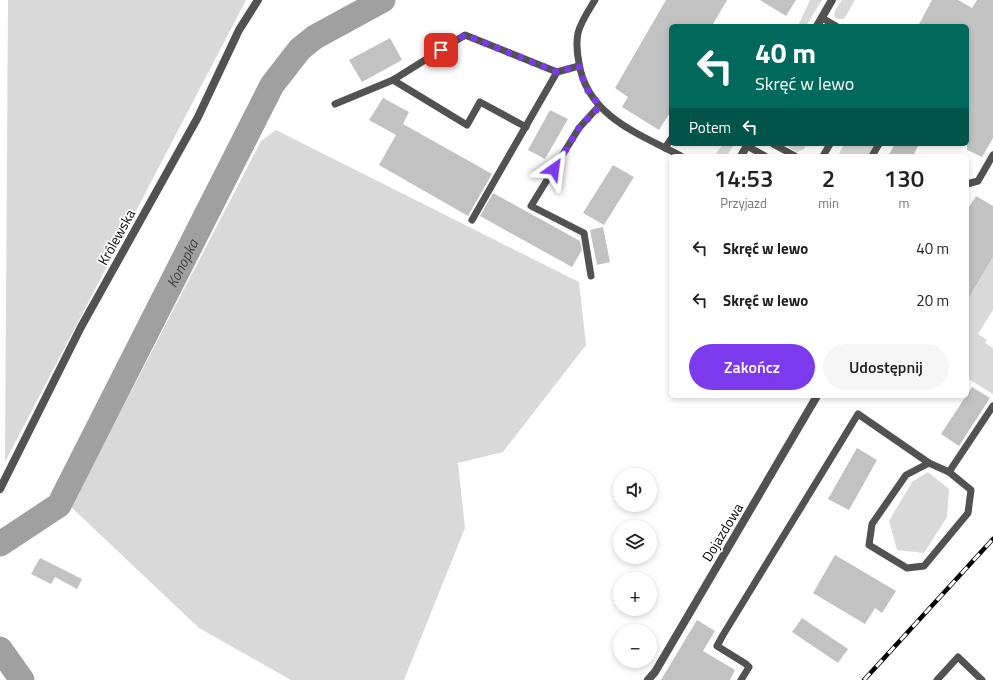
<!DOCTYPE html>
<html lang="pl">
<head>
<meta charset="utf-8">
<style>
	body { margin:0; font-family:"Titillium Web",sans-serif; background:#f6f6f6; color:#222; height:100vh; display:flex; flex-direction:column; font-size:15px; white-space:nowrap }
	* { box-sizing:border-box; margin:0 }
	p { font-size:13px; color:#767676 }
	.icon { flex:none; width:22px; height:22px; fill:none; stroke:currentColor; stroke-width:2; stroke-linecap:round; stroke-linejoin:round }
	.map { position:relative; flex:1; overflow:hidden }
	.panel { position:absolute; left:669px; top:154px; width:300px; height:244px; display:flex; flex-direction:column; background:#fff; border-radius:6px; box-shadow:0 2px 6px #0003 }
	.panel>* { flex:none }
	.hud { position:absolute; left:669px; top:24px; width:300px; height:122px; border-radius:6px; box-shadow:0 2px 6px #0003; background:#00695c; color:#fff; overflow:hidden }
	.controls { position:absolute; left:613px; top:468px; display:grid; gap:8px }
	.controls a { display:grid; place-items:center; width:44px; height:44px; border-radius:50%; background:#fff; box-shadow:0 2px 6px #0003; font-size:20px }
	.pin { position:absolute; display:grid; place-items:center; width:34px; height:34px; color:#fff; margin:-17px; border-radius:8px; box-shadow:0 2px 6px #0006 }
	.me { position:absolute; width:44px; margin:-22px; rotate:31deg; stroke-linejoin:round; filter:drop-shadow(0 0 3px #0008) }
	.turn { display:flex; align-items:center; gap:14px; height:84px; padding:0 20px; font-size:18px }
	.turn .icon { width:52px; height:52px; stroke-width:2.5 }
	.turn b { display:block; font-size:28px; line-height:34px }
	.then { display:flex; align-items:center; height:38px; padding:0 20px; background:#0003; gap:8px; font-size:15px }
	.eta { display:flex; justify-content:space-evenly; align-items:center; height:68px; text-align:center }
	.eta b { font-size:24px; font-weight:600; line-height:28px }
	.primary-button { display:flex; gap:8px; margin-top:auto; padding:8px 20px }
	.primary-button a { flex:1; height:46px; border-radius:24px; background:#7c3aed; color:#fff; font-size:16px; font-weight:600; line-height:46px; text-align:center }
	.primary-button a+a { background:#f6f6f6; color:#222 }
	ul { padding:0; list-style:none }
	li { display:flex; align-items:center; gap:12px; height:52px; padding:0 20px }
	li div { flex:1 }
	li b { display:block; font-size:15px }
	li em { font-style:normal }
	.map>svg:first-child { display:block }
</style>
</head>
<body>
<div class="map">
<svg width="993" height="680" viewBox="0 0 993 680">
	<rect width="100%" height="100%" fill="#fff"/>
	<g fill="#d9d9d9">
		<path d="M 8,0 L 246,0 L 5,462 Z"/>
		<path d="M 810,0 L 822,0 L 806,26 L 798,26 Z"/>
		<path d="M 842,0 L 855,0 L 844,19 L 838,19 L 834,16 L 835,11 Z"/>
		<path d="M 276,130 L 579,282 L 586,345 L 503,452 L 458,463 L 465,528 L 404,680 L 291,680 L 199,628 L 71,507 L 261,141 Z"/>
		<path d="M 723,144 L 734,144 L 727,156 L 714,156 Z"/>
		<path d="M 784,144 L 807,144 L 804,149 L 797,152 Z"/>
		<path d="M 844,144 L 875,144 L 868,156 L 838,156 Z"/>
		<path d="M 993,257 L 993,310 L 978,334 L 987,340 L 985,343 L 993,348 L 993,394 L 967,378 L 967,301 Z"/>
		<path d="M 928,472 L 949,489 L 947,517 L 924,553 L 897,550 L 889,521 L 912,482 Z"/>
	</g>
	<g fill="none" stroke-linecap="round" stroke-linejoin="round">
		<g stroke="#a0a0a0" stroke-width="25">
			<path id="s1" d="M 0,544 L 59,505 L 272,85 L 300,49 L 315,37 L 383,0"/>
			<path d="M 0,649 L 22,680"/>
		</g>
	</g>
	<g fill="#c2c2c2">
		<path d="M 666,0 L 727,0 L 712,26 L 671,26 L 671,111 L 659,130 L 622,107 L 628,97 L 615,88 Z"/>
		<path d="M 760,0 L 796,0 L 786,16 Z"/>
		<path d="M 932,0 L 958,0 L 972,8 L 977,0 L 993,0 L 993,138 L 982,157 L 967,150 L 967,26 L 918,26 Z"/>
		<path d="M 390,38 L 402,60 L 362,82 L 349,60 Z"/>
		<path d="M 383,98 L 409,112 L 403,124 L 492,174 L 468,216 L 379,165 L 396,135 L 369,120 Z"/>
		<path d="M 550,110 L 568,119 L 545,159 L 528,150 Z"/>
		<path d="M 895,144 L 919,144 L 913,156 L 888,156 Z"/>
		<path d="M 613,165 L 634,177 L 604,225 L 583,213 Z"/>
		<path d="M 493,193 L 580,241 L 582,250 L 572,267 L 480,216 Z"/>
		<path d="M 976,196 L 993,206 L 993,257 L 967,301 L 967,210 Z"/>
		<path d="M 603,227 L 610,262 L 597,265 L 590,230 Z"/>
		<path d="M 972,387 L 990,398 L 959,446 L 941,434 L 966,396 L 967,396 Z"/>
		<path d="M 857,448 L 877,460 L 849,510 L 828,499 Z"/>
		<path d="M 835,555 L 896,591 L 882,613 L 875,608 L 865,624 L 813,593 Z"/>
		<path d="M 40,558 L 82,579 L 77,589 L 55,577 L 51,584 L 31,574 Z"/>
		<path d="M 802,618 L 848,649 L 838,663 L 792,632 Z"/>
		<path d="M 697,620 L 715,631 L 703,651 L 735,670 L 730,680 L 661,680 Z"/>
	</g>
	<g fill="none" stroke-linecap="round" stroke-linejoin="round">
		<g stroke="#525252" stroke-width="7">
			<path d="M 595,0 C 589,10 581,21 578,33 C 576,43 577,53 579,63 C 587,116 639,134 681,156"/>
			<path d="M 822,18 L 836,26"/>
			<path d="M 393,80 L 465,35 L 557,72"/>
			<path d="M 335,104 L 393,80 L 467,125 L 480,102 L 526,127"/>
			<path d="M 773,144 L 795,156"/>
			<path d="M 747,146 L 765,156"/>
			<path d="M 665,148 L 671,139"/>
			<path d="M 823,156 L 830,144"/>
			<path d="M 872,156 L 879,144"/>
			<path d="M 967,184 L 978,181 L 993,155"/>
			<path d="M 472,220 L 557,72 L 579,66"/>
			<path d="M 591,276 L 584,233 L 531,206 L 579,128 L 599,106"/>
			<path d="M 929,463 L 949,472 L 971,490 L 968,513 L 924,566 L 907,568 L 869,545 L 872,524 L 906,475 Z"/>
			<path d="M 949,472 L 993,406"/>
			<path d="M 741,680 L 749,667 L 746,664 L 717,646 L 723,635 L 858,414 L 929,463"/>
			<path d="M 937,680 L 958,657 L 982,680"/>
		</g>
		<g stroke="#525252" stroke-width="8">
			<path d="M 817,26 L 832,0"/>
			<path d="M 741,156 L 748,144"/>
			<path d="M 0,489 L 81,327 L 198,117 L 239,30 L 258,0"/>
			<path d="M 648,680 L 655,672 L 817,396"/>
		</g>
		<g stroke="#000" stroke-width="4.5">
			<path id="rail" d="M 864,680 L 993,539"/>
		</g>
		<use href="#rail" stroke="#fff" stroke-width="3" stroke-dasharray="9" stroke-linecap="butt"/>
	</g>
	<g fill="none" stroke-linecap="round" stroke-linejoin="round">
		<path stroke="#7c3aed" stroke-width="7" stroke-dasharray="0 12.6" d="M 441,50 L 465,35 L 557,72 L 579,66 L 586,88 L 600,106 L 579,128 L 554,169"/>
	</g>
	<g text-anchor="middle" dominant-baseline="central" stroke-width="3.5" stroke-linejoin="round" paint-order="stroke">
		<g font-size="14" fill="#000" stroke="#fff">
			<text transform="translate(116 237) rotate(-61)">Królewska</text>
			<text transform="translate(722 532) rotate(-59)">Dojazdowa</text>
		</g>
		<g font-size="15" font-style="italic" fill="#414141" stroke="#fff">
			<text stroke="none"><textPath href="#s1" startOffset="342">Konopka</textPath></text>
		</g>
	</g>
</svg>
<div class="controls">
<a><svg class="icon" aria-label="sound" viewBox="0 0 24 24"><path d="M4 9h4l5-4v14l-5-4H4zM17 9q2 3 0 6"/></svg></a>
<a><svg class="icon" aria-label="layers" viewBox="0 0 24 24"><path d="M12 4l9 5-9 5-9-5zM3 14l9 5 9-5"/></svg></a>
<a>+</a>
<a>−</a>
</div>
<div class="pin" style="left:441px;top:50px;background:#d93025"><svg class="icon" aria-label="arrive" viewBox="0 0 24 24"><path d="M6 21V4h12l-3 4 3 4H6"/></svg></div>
<svg class="me" style="left:554px;top:169px" viewBox="-20 -20 40 40"><path d="M0-17L14 15 0 8-14 15z" fill="#7c3aed" stroke="#fff" stroke-width="4"/></svg>
<div class="hud">
<div class="turn"><svg class="icon" aria-label="left" viewBox="0 0 24 24"><path d="M17 20v-9H6M10 6l-5 5 5 5"/></svg><div><b>40 m</b>Skręć w lewo</div></div>
<div class="then">Potem<svg class="icon" aria-label="left" viewBox="0 0 24 24"><path d="M17 20v-9H6M10 6l-5 5 5 5"/></svg></div>
</div>
<section class="panel">
<div class="eta">
<div><b>14:53</b><p>Przyjazd</p></div>
<div><b>2</b><p>min</p></div>
<div><b>130</b><p>m</p></div>
</div>
<ul>
<li><svg class="icon" aria-label="left" viewBox="0 0 24 24"><path d="M17 20v-9H6M10 6l-5 5 5 5"/></svg><div><b>Skręć w lewo</b></div><em>40 m</em></li>
<li><svg class="icon" aria-label="left" viewBox="0 0 24 24"><path d="M17 20v-9H6M10 6l-5 5 5 5"/></svg><div><b>Skręć w lewo</b></div><em>20 m</em></li>
</ul>
<div class="primary-button"><a>Zakończ</a><a>Udostępnij</a></div>
</section>
</div>
</body>
</html>
